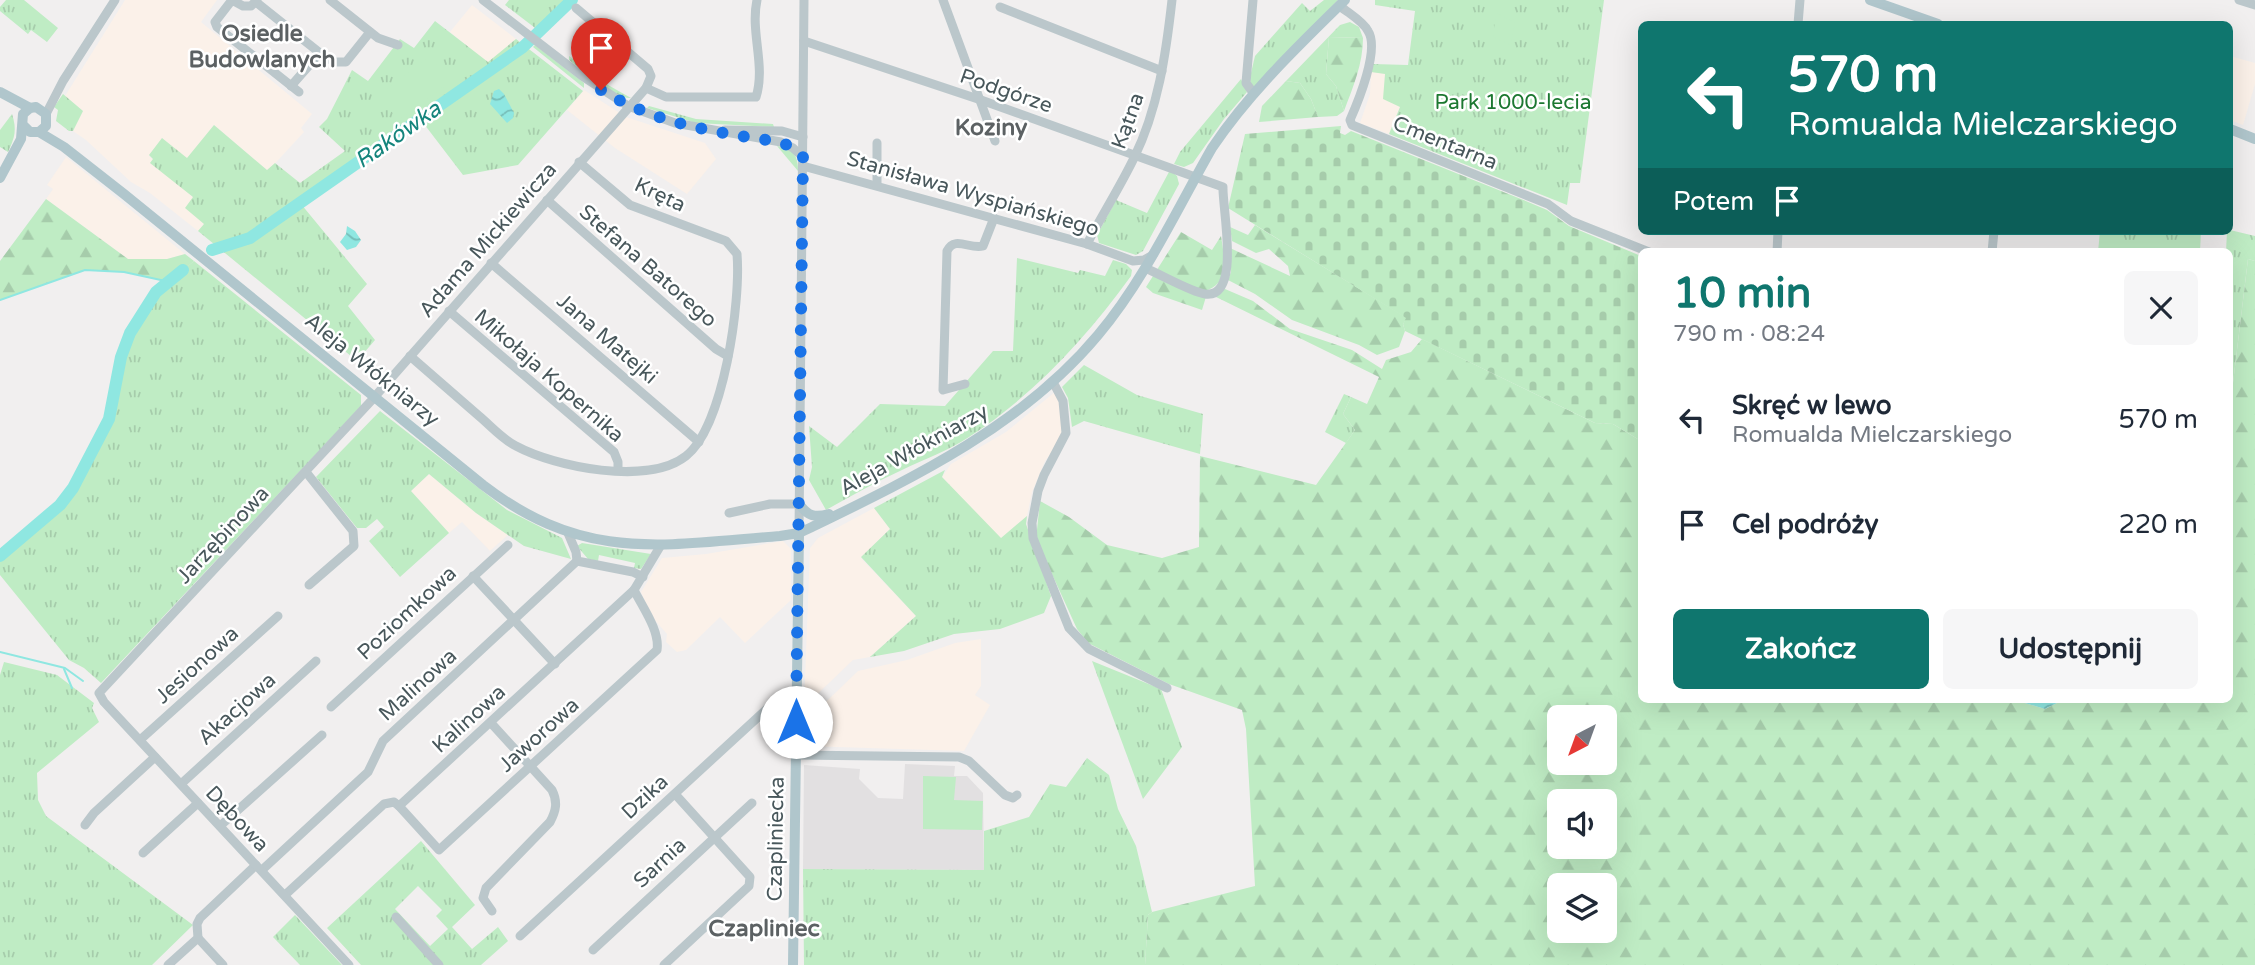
<!DOCTYPE html>
<html lang="pl">
<head>
<meta charset="utf-8">
<style>
	body { margin:0; font-family:"Varela Round",sans-serif; background:#f6f6f7; color:#1f2937; height:100vh; display:flex; flex-direction:column; font-size:26px; white-space:nowrap }
	* { box-sizing:border-box; margin:0 }
	p { font-size:23px; color:#747a83 }
	.icon { flex:none; width:38px; height:38px; fill:none; stroke:currentColor; stroke-width:2; stroke-linecap:round; stroke-linejoin:round }
	.map { position:relative; flex:1; overflow:hidden }
	.drawer { position:absolute; left:1638px; top:248px; width:595px; height:455px; display:flex; flex-direction:column; background:#fff; border-radius:10px; box-shadow:0 7px 28px #0002 }
	.drawer>* { flex:none }
	.guide { position:absolute; left:1638px; top:21px; width:595px; height:214px; border-radius:10px; box-shadow:0 7px 28px #0002; background:#0f766e; color:#fff; overflow:hidden }
	.needle { width:46px; rotate:221deg }
	.controls { position:absolute; left:1547px; top:705px; display:grid; gap:14px }
	.controls a { display:grid; place-items:center; width:70px; height:70px; border-radius:10px; background:#fff; box-shadow:0 7px 28px #0002; font-size:35px }
	.pin { position:absolute; display:grid; place-items:center; width:60px; height:60px; color:#fff; margin:-72px -30px; border-radius:50% 50% 50% 0; rotate:-45deg; box-shadow:0 0 7px #0007 }
	.pin .icon { rotate:45deg }
	.me { position:absolute; width:77px; margin:-38px; rotate:0deg; stroke-linejoin:round; filter:drop-shadow(0 0 5px #0008) }
	.turn { display:flex; align-items:center; gap:24px; height:147px; padding:0 35px; font-size:32px }
	.turn .icon { width:91px; height:91px; stroke-width:2.5 }
	.turn b { display:block; font-size:49px; line-height:60px }
	.then { display:flex; align-items:center; height:66px; padding:0 35px; background:#0003; gap:14px; font-size:26px }
	.round { display:grid; place-items:center; flex:none; width:74px; height:74px; border-radius:10px; background:#f6f6f7 }
	.headline { display:flex; align-items:center; justify-content:space-between; height:119px; padding:0 35px }
	h1 { font-size:42px; font-weight:700; line-height:52px; color:#0f766e }
	.action { display:flex; gap:14px; margin-top:auto; padding:14px 35px }
	.action a { flex:1; height:80px; border-radius:10px; background:#0f766e; color:#fff; font-size:28px; font-weight:700; line-height:80px; text-align:center }
	.action a+a { background:#f6f6f7; color:#1f2937 }
	ul { padding:0; list-style:none }
	li { display:flex; align-items:center; gap:21px; height:105px; padding:0 35px }
	li div { flex:1 }
	li b { display:block; font-size:26px }
	li em { font-style:normal }
	.map>svg:first-child { display:block }
</style>
</head>
<body>
<div class="map">
<svg width="2255" height="965" viewBox="0 0 2255 965">
	<defs>
		<pattern id="grass-tufts" width="24" height="20" patternUnits="userSpaceOnUse" patternTransform="scale(1.75)"><rect width="24" height="20" fill="#bfecc4"/><path d="M3 7l-1-3M5 7V3M7 7l1-3M15 17l-1-3M17 17v-4M19 17l1-3" fill="none" stroke="#a6ccab"/></pattern>
		<pattern id="forest-firs" width="22" height="20" patternUnits="userSpaceOnUse" patternTransform="scale(1.75)"><rect width="22" height="20" fill="#bfecc4"/><path d="M5 1l3.5 6h-7zM16 11l3.5 6h-7z" fill="#a6ccab"/></pattern>
		<pattern id="cemetery-stones" width="16" height="16" patternUnits="userSpaceOnUse" patternTransform="scale(1.75)"><rect width="16" height="16" fill="#bfecc4"/><path d="M2 7V4a2 2 0 0 1 4 0v3zM10 15v-3a2 2 0 0 1 4 0v3z" fill="#a6ccab"/></pattern>
		<pattern id="water-waves" width="16" height="10" patternUnits="userSpaceOnUse" patternTransform="scale(1.75)"><rect width="16" height="10" fill="#8fe7e1"/><path d="M0 5q4-4 8 0t8 0" fill="none" stroke="#77beb9"/></pattern>
	</defs>
	<rect width="100%" height="100%" fill="#f1efef"/>
	<g fill="#fbf1e9">
		<path d="M 125,0 L 217,0 L 201,22 L 312,114 L 301,128 L 304,132 L 268,171 L 214,125 L 187,159 L 162,138 L 149,156 L 193,197 L 204,224 L 198,231 L 150,193 L 131,182 L 86,140 L 73,131 L 83,111 L 65,96 Z"/>
		<path d="M 472,5 L 516,39 L 488,63 L 450,32 Z"/>
		<path d="M 2230,56 L 2255,63 L 2255,84 L 2243,125 L 2230,120 Z"/>
		<path d="M 1371,72 L 1385,73 L 1400,107 L 1389,134 L 1360,123 L 1370,94 Z"/>
		<path d="M 584,90 L 626,117 L 705,143 L 716,159 L 687,194 L 615,148 L 567,110 Z"/>
		<path d="M 66,157 L 185,254 L 167,259 L 128,259 L 46,199 L 53,189 L 47,185 Z"/>
		<path d="M 1055,392 L 1059,396 L 1064,427 L 1061,440 L 1045,461 L 1032,492 L 1027,516 L 1001,539 L 942,477 L 951,464 L 1006,432 Z"/>
		<path d="M 429,474 L 476,513 L 508,535 L 490,551 L 462,522 L 449,533 L 411,491 Z"/>
		<path d="M 874,508 L 890,529 L 861,558 L 916,616 L 870,657 L 853,660 L 804,707 L 810,548 L 818,538 Z"/>
		<path d="M 783,541 L 791,549 L 791,600 L 745,643 L 720,617 L 686,650 L 677,652 L 666,642 L 667,634 L 652,617 L 641,592 L 662,558 L 706,554 Z"/>
		<path d="M 981,639 L 981,686 L 975,695 L 990,705 L 964,751 L 805,746 L 807,720 L 858,671 L 907,660 L 955,643 Z"/>
	</g>
	<path fill="#e2e0e1" d="M 905,764 L 955,766 L 954,776 L 967,776 L 983,793 L 984,870 L 803,869 L 804,765 L 860,769 L 859,779 L 878,798 L 903,799 Z"/>
	<g fill="url(#grass-tufts)" fill-rule="evenodd">
		<path d="M 6,0 L 24,0 L 58,28 L 47,42 L 31,30 L 28,34 L 0,11 L 0,7 Z"/>
		<path d="M 509,0 L 577,0 L 543,34 L 505,5 Z"/>
		<path d="M 1324,0 L 1338,0 L 1251,91 L 1250,77 L 1255,56 L 1302,3 L 1310,11 Z"/>
		<path d="M 1375,0 L 1604,0 L 1580,183 L 1570,183 L 1567,205 L 1389,134 L 1400,107 L 1383,99 L 1385,74 L 1371,72 L 1373,64 L 1408,65 L 1415,11 L 1375,5 Z"/>
		<path d="M 435,21 L 488,62 L 516,39 L 583,91 L 518,165 L 463,175 L 421,120 L 301,204 L 367,284 L 348,306 L 375,340 L 357,361 L 198,231 L 204,224 L 185,208 L 193,197 L 150,163 L 153,159 L 149,155 L 162,138 L 187,158 L 214,125 L 267,170 L 275,163 L 300,183 L 345,151 L 319,127 L 327,119 L 352,70 L 368,81 L 400,39 L 414,48 Z"/>
		<path d="M 1350,22 L 1359,27 L 1363,38 L 1329,37 L 1326,74 L 1336,86 L 1344,111 L 1337,116 L 1318,117 L 1311,99 L 1300,83 L 1286,81 L 1340,25 Z"/>
		<path d="M 535,45 L 584,83 L 584,88 L 533,47 Z"/>
		<path d="M 569,56 L 608,85 L 631,98 C 614,99 582,70 569,60 Z"/>
		<path d="M 1241,79 L 1247,92 L 1224,119 L 1193,163 L 1184,167 L 1174,164 L 1180,152 Z"/>
		<path d="M 63,94 L 83,111 L 73,131 L 69,131 L 56,121 L 58,110 L 54,107 Z"/>
		<path d="M 649,106 L 696,119 L 773,124 L 774,127 L 696,123 L 647,108 Z"/>
		<path d="M 12,114 C 17,130 15,137 8,152 L 0,147 L 0,130 Z"/>
		<path d="M 777,146 C 793,149 798,155 798,171 Z"/>
		<path d="M 1170,170 L 1177,176 L 1179,184 L 1143,251 L 1136,255 L 1099,243 L 1097,235 L 1116,200 L 1147,213 Z"/>
		<path d="M 2230,230 L 2255,236 L 2255,261 L 2248,259 L 2233,383 L 2230,438 L 2230,252 L 2226,252 L 2227,231 Z"/>
		<path d="M 2100,231 L 2201,231 L 2200,252 L 2098,252 Z"/>
		<path d="M 1017,258 L 1078,273 L 1080,270 L 1105,276 L 1113,260 L 1126,264 L 1132,270 L 1131,276 C 1086,338 1034,395 969,437 C 948,451 924,459 902,470 C 876,482 851,496 826,510 L 809,480 L 812,467 L 809,426 L 837,447 L 880,404 L 945,406 L 993,351 L 1013,351 Z"/>
		<path d="M 194,261 L 361,395 L 361,406 L 101,683 L 84,668 L 69,660 L 0,575 L 0,556 L 60,505 L 73,488 L 109,419 L 121,357 L 130,333 L 156,292 Z"/>
		<path d="M 1084,365 L 1137,395 L 1203,414 L 1200,454 L 1084,421 L 1072,427 L 1068,398 L 1062,387 Z"/>
		<path d="M 1344,394 L 1351,397 L 1343,414 L 1355,430 L 1346,443 L 1325,432 Z"/>
		<path d="M 380,411 L 507,510 L 562,538 L 571,559 L 524,546 L 476,513 L 429,474 L 411,491 L 449,533 L 400,577 L 369,541 L 384,527 L 377,519 L 366,528 L 357,528 L 316,477 Z"/>
		<path d="M 945,470 L 942,477 L 1001,538 L 1027,516 L 1026,524 L 1051,596 L 1044,613 L 1000,629 L 954,634 L 904,651 L 870,657 L 916,616 L 861,557 L 890,529 L 874,508 Z"/>
		<path d="M 582,543 L 651,554 L 641,569 L 634,568 L 635,563 L 599,555 L 598,561 L 588,559 L 577,546 Z"/>
		<path d="M 1092,661 L 1161,689 L 1182,747 L 1143,799 Z"/>
		<path d="M 4,662 L 57,675 L 94,703 L 92,708 L 99,722 L 37,773 L 38,800 L 46,816 L 193,925 L 152,965 L 0,965 L 0,675 Z"/>
		<path d="M 1087,758 L 1109,775 L 1118,809 L 1136,846 L 1152,912 L 1148,915 L 1145,965 L 804,965 L 803,869 L 984,870 L 984,831 L 1029,817 L 1050,784 L 1066,787 Z"/>
		<path d="M 421,841 L 475,905 L 452,927 L 472,949 L 498,927 L 508,941 L 481,965 L 361,965 L 327,928 ZM 418,886 L 442,910 L 436,916 L 448,929 L 430,946 L 395,909 Z"/>
		<path d="M 295,915 L 342,965 L 300,965 L 273,937 Z"/>
	</g>
	<g fill="url(#forest-firs)" fill-rule="evenodd">
		<path d="M 1329,37 L 1363,38 C 1363,64 1353,87 1344,111 L 1336,86 L 1326,74 Z"/>
		<path d="M 1286,81 L 1300,83 L 1311,99 L 1318,117 L 1259,122 L 1262,106 Z"/>
		<path d="M 46,199 L 128,259 L 167,259 L 185,254 L 194,261 L 170,282 L 124,272 L 85,270 L 0,300 L 0,261 Z"/>
		<path d="M 1255,225 L 1407,318 L 1403,324 L 1405,331 L 1399,347 L 1377,355 L 1359,345 L 1292,320 L 1255,294 L 1228,280 L 1231,272 L 1230,248 L 1290,276 L 1288,266 L 1269,249 L 1256,253 L 1232,241 L 1230,227 L 1248,235 Z"/>
		<path d="M 1181,232 L 1212,250 L 1221,236 C 1224,256 1230,281 1208,290 L 1202,310 L 1153,293 L 1146,287 Z"/>
		<path d="M 2248,259 L 2255,261 L 2255,965 L 1145,965 L 1148,915 L 1152,912 L 1255,886 L 1246,729 L 1242,710 L 1169,684 L 1088,643 L 1077,629 L 1036,539 L 1040,501 L 1069,517 L 1107,545 L 1162,558 L 1199,547 L 1200,456 L 1316,485 L 1355,430 L 1343,414 L 1351,397 L 1367,404 L 1379,377 L 1212,295 L 1225,289 L 1253,301 L 1290,329 L 1352,350 L 1382,369 L 1386,360 L 1411,352 L 1422,339 L 1595,423 L 1613,424 L 1641,441 L 1642,700 L 2015,700 L 2045,709 L 2063,700 L 2230,700 L 2230,438 L 2233,383 ZM 1559,718 L 1605,718 L 1605,763 L 1559,763 ZM 1559,802 L 1605,802 L 1605,847 L 1559,847 ZM 1559,886 L 1605,886 L 1605,931 L 1559,931 Z"/>
	</g>
	<path fill="url(#cemetery-stones)" d="M 1341,126 L 1340,133 L 1345,135 L 1351,131 L 1521,199 L 1547,210 L 1569,226 L 1641,256 L 1641,441 L 1613,424 L 1595,423 L 1405,331 L 1403,324 L 1406,318 L 1228,208 L 1245,134 Z"/>
	<g fill="#bfecc4">
		<path d="M 1496,13 L 1515,22 L 1511,45 L 1493,37 Z"/>
		<path d="M 430,56 L 450,82 L 398,120 L 379,95 Z"/>
		<path d="M 923,776 L 956,777 L 954,800 L 983,801 L 982,830 L 923,829 Z"/>
	</g>
	<g fill="url(#water-waves)">
		<path d="M 499,89 L 504,94 L 514,113 L 513,118 L 507,123 L 490,104 L 494,91 Z"/>
		<path d="M 347,226 L 355,231 L 361,240 L 356,247 L 347,250 L 340,242 L 346,234 Z"/>
		<path d="M 2015,700 L 2063,700 L 2045,709 Z"/>
	</g>
	<g fill="none" stroke-linecap="round" stroke-linejoin="round">
		<g stroke="#8fe7e1" stroke-width="2">
			<path d="M 0,300 L 85,270 L 124,272 L 170,282"/>
			<path d="M 0,652 L 65,668 L 83,681"/>
			<path d="M 64,669 L 72,688"/>
		</g>
		<g stroke="#8fe7e1" stroke-width="12">
			<path d="M 212,250 L 250,238 L 274,221 L 523,47 L 572,0"/>
			<path d="M 0,556 L 60,505 L 73,488 L 109,419 L 121,357 L 130,333 L 156,292 L 183,270"/>
		</g>
		<g stroke="#bbc7cb" stroke-width="9">
			<path d="M 257,0 L 251,6 L 243,6 L 232,0 L 215,22 L 217,27 L 299,92"/>
			<path d="M 330,0 L 378,38 L 398,45"/>
			<path d="M 483,0 L 582,76 L 628,106 L 675,123 L 781,142 L 793,148 L 803,157"/>
			<path d="M 943,0 L 995,141"/>
			<path d="M 1253,0 L 1246,83 L 1254,94"/>
			<path d="M 2239,0 L 2255,5"/>
			<path d="M 256,2 L 320,53"/>
			<path d="M 1340,6 C 1348,13 1363,21 1368,31 C 1380,49 1358,102 1350,120 L 1352,125 L 1548,204 L 1571,221 L 1649,252"/>
			<path d="M 1000,7 L 1162,71"/>
			<path d="M 1798,24 L 1800,0"/>
			<path d="M 804,41 L 981,100 L 1223,187 C 1222,208 1242,299 1205,294 C 1191,292 1160,274 1145,268"/>
			<path d="M 291,86 L 320,53 L 334,62 L 346,62 L 370,32"/>
			<path d="M 646,88 L 666,97 L 756,97 C 766,66 750,32 757,0"/>
			<path d="M 46,114 L 63,81 L 115,0"/>
			<path d="M 725,130 L 782,131 L 803,137"/>
			<path d="M 803,166 L 1087,244 L 1133,261 L 1144,260 L 1153,255"/>
			<path d="M 877,185 L 877,143"/>
			<path d="M 547,200 L 716,349 L 728,356"/>
			<path d="M 1087,244 C 1102,215 1120,187 1134,158 C 1158,109 1166,54 1172,0"/>
			<path d="M 1777,252 L 1778,231"/>
			<path d="M 1992,252 L 1994,231"/>
			<path d="M 491,263 L 699,442"/>
			<path d="M 449,311 L 614,452 L 618,462 L 618,470"/>
			<path d="M 410,356 C 433,376 456,396 479,416 C 491,426 502,439 516,446 C 555,467 648,486 686,456 C 724,426 741,301 737,254 L 726,241 L 630,205 L 579,162"/>
			<path d="M 1053,382 L 1063,401 L 1066,433 L 1044,475 L 1038,491 L 1032,523 L 1033,538 L 1069,628 L 1089,649 L 1167,688"/>
			<path d="M 965,384 L 943,390 L 947,251 C 955,235 970,250 983,246 L 994,218"/>
			<path d="M 306,472 L 353,531 L 354,546 L 309,585"/>
			<path d="M 729,513 L 770,504 L 799,504"/>
			<path d="M 568,533 L 576,552 L 577,561 L 633,572 L 643,577"/>
			<path d="M 799,533 L 804,0"/>
			<path d="M 473,576 L 555,664"/>
			<path d="M 331,707 L 508,545"/>
			<path d="M 491,723 L 552,790 C 558,802 556,811 550,822 L 486,888 L 483,898 L 492,911"/>
			<path d="M 140,740 L 278,616"/>
			<path d="M 796,755 L 959,757 L 969,761 L 1005,795 L 1013,798 L 1017,795"/>
			<path d="M 181,784 L 316,661"/>
			<path d="M 399,806 L 439,850 L 657,650 C 660,631 643,608 634,590"/>
			<path d="M 85,825 L 94,813 L 155,757"/>
			<path d="M 220,826 L 322,735"/>
			<path d="M 143,853 L 198,803"/>
			<path d="M 262,870 L 368,772 L 383,741 L 577,561"/>
			<path d="M 285,895 L 384,804 L 394,802 L 399,806 L 634,590 L 661,545"/>
			<path d="M 396,917 L 439,965"/>
			<path d="M 520,936 L 782,695 L 797,690"/>
			<path d="M 198,938 L 223,965"/>
			<path d="M 593,950 L 752,803"/>
			<path d="M 168,965 L 198,938 L 197,924 L 200,918 L 256,865"/>
			<path d="M 349,965 L 104,702 L 99,693 L 371,401 L 646,88 L 651,76 L 648,69 L 576,8"/>
			<path d="M 664,965 L 749,886 L 750,877 L 675,794"/>
		</g>
		<g stroke="#b0c6cc" stroke-width="10">
			<path d="M 1870,0 L 1938,24"/>
			<path d="M 0,92 L 30,108"/>
			<path d="M 2230,129 L 2255,139"/>
			<path d="M 39,132 L 64,147 L 124,194 L 483,485 C 585,563 662,545 780,536 L 799,533 L 812,527 C 915,477 1023,425 1098,335 C 1145,279 1176,211 1212,148 C 1249,93 1298,46 1345,0"/>
			<path d="M 0,178 L 21,139 L 23,114 L 30,108 L 36,107 L 46,114 L 46,126 L 39,132 L 30,132 L 24,126"/>
			<path d="M 799,504 C 808,516 814,518 829,514"/>
			<path d="M 793,965 L 799,533"/>
		</g>
	</g>
	<g fill="none" stroke-linecap="round" stroke-linejoin="round">
		<path stroke="#1a73e8" stroke-width="12" stroke-dasharray="0 21.6" d="M 601,90 C 656,124 718,133 781,142 L 793,148 L 803,157 L 796,722"/>
	</g>
	<g text-anchor="middle" dominant-baseline="central" stroke-width="5" stroke-linejoin="round" paint-order="stroke">
		<g font-size="21" fill="#48575b" stroke="#fff">
			<text transform="translate(1006 91) rotate(19)">Podgórze</text>
			<text transform="translate(1128 121) rotate(-70)">Kątna</text>
			<text transform="translate(1445 143) rotate(22)">Cmentarna</text>
			<text transform="translate(973 194) rotate(16)">Stanisława Wyspiańskiego</text>
			<text transform="translate(660 195) rotate(25)">Kręta</text>
			<text transform="translate(488 240) rotate(-49)">Adama Mickiewicza</text>
			<text transform="translate(648 266) rotate(41)">Stefana Batorego</text>
			<text transform="translate(607 339) rotate(41)">Jana Matejki</text>
			<text transform="translate(372 370) rotate(39)">Aleja Włókniarzy</text>
			<text transform="translate(549 376) rotate(41)">Mikołaja Kopernika</text>
			<text transform="translate(914 450) rotate(-29)">Aleja Włókniarzy</text>
			<text transform="translate(223 535) rotate(-47)">Jarzębinowa</text>
			<text transform="translate(407 613) rotate(-43)">Poziomkowa</text>
			<text transform="translate(197 665) rotate(-42)">Jesionowa</text>
			<text transform="translate(418 685) rotate(-42)">Malinowa</text>
			<text transform="translate(237 709) rotate(-42)">Akacjowa</text>
			<text transform="translate(469 719) rotate(-42)">Kalinowa</text>
			<text transform="translate(539 735) rotate(-42)">Jaworowa</text>
			<text transform="translate(645 797) rotate(-43)">Dzika</text>
			<text transform="translate(237 819) rotate(47)">Dębowa</text>
			<text transform="translate(776 839) rotate(-89)">Czapliniecka</text>
			<text transform="translate(660 863) rotate(-43)">Sarnia</text>
		</g>
		<g font-size="21" fill="#1c7831" stroke="#fff">
			<text x="1513" y="102">Park 1000-lecia</text>
		</g>
		<g font-size="23" font-weight="bold" fill="#5c6163" stroke="#fff">
			<text x="262" y="34">Osiedle<tspan x="262" dy="26">Budowlanych</tspan></text>
			<text x="991" y="128">Koziny</text>
			<text x="764" y="929">Czapliniec</text>
		</g>
		<g font-size="23" font-style="italic" fill="#14847c" stroke="#fff">
			<text transform="translate(398 135) rotate(-35)">Rakówka</text>
		</g>
	</g>
</svg>
<div class="controls">
<a><svg class="needle" viewBox="-14 -14 28 28"><path d="M0-13l5 13h-10z" fill="#e53935"/><path d="M0 13l5-13h-10z" fill="#747a83"/></svg></a>
<a><svg class="icon" aria-label="sound" viewBox="0 0 24 24"><path d="M4 9h4l5-4v14l-5-4H4zM17 9q2 3 0 6"/></svg></a>
<a><svg class="icon" aria-label="layers" viewBox="0 0 24 24"><path d="M12 4l9 5-9 5-9-5zM3 14l9 5 9-5"/></svg></a>
</div>
<div class="pin" style="left:601px;top:90px;background:#d93025"><svg class="icon" aria-label="arrive" viewBox="0 0 24 24"><path d="M6 21V4h12l-3 4 3 4H6"/></svg></div>
<svg class="me" style="left:796px;top:722px" viewBox="-20 -20 40 40"><circle r="19" fill="#fff"/><path d="M0-13L10 11 0 6-10 11z" fill="#1a73e8"/></svg>
<div class="guide">
<div class="turn"><svg class="icon" aria-label="left" viewBox="0 0 24 24"><path d="M17 20v-9H6M10 6l-5 5 5 5"/></svg><div><b>570 m</b>Romualda Mielczarskiego</div></div>
<div class="then">Potem<svg class="icon" aria-label="arrive" viewBox="0 0 24 24"><path d="M6 21V4h12l-3 4 3 4H6"/></svg></div>
</div>
<section class="drawer">
<div class="headline"><div><h1>10 min</h1><p>790 m · 08:24</p></div><a class="round"><svg class="icon" aria-label="close" viewBox="0 0 24 24"><path d="M6 6l12 12M18 6L6 18"/></svg></a></div>
<ul>
<li><svg class="icon" aria-label="left" viewBox="0 0 24 24"><path d="M17 20v-9H6M10 6l-5 5 5 5"/></svg><div><b>Skręć w lewo</b><p>Romualda Mielczarskiego</p></div><em>570 m</em></li>
<li><svg class="icon" aria-label="arrive" viewBox="0 0 24 24"><path d="M6 21V4h12l-3 4 3 4H6"/></svg><div><b>Cel podróży</b></div><em>220 m</em></li>
</ul>
<div class="action"><a>Zakończ</a><a>Udostępnij</a></div>
</section>
</div>
</body>
</html>
